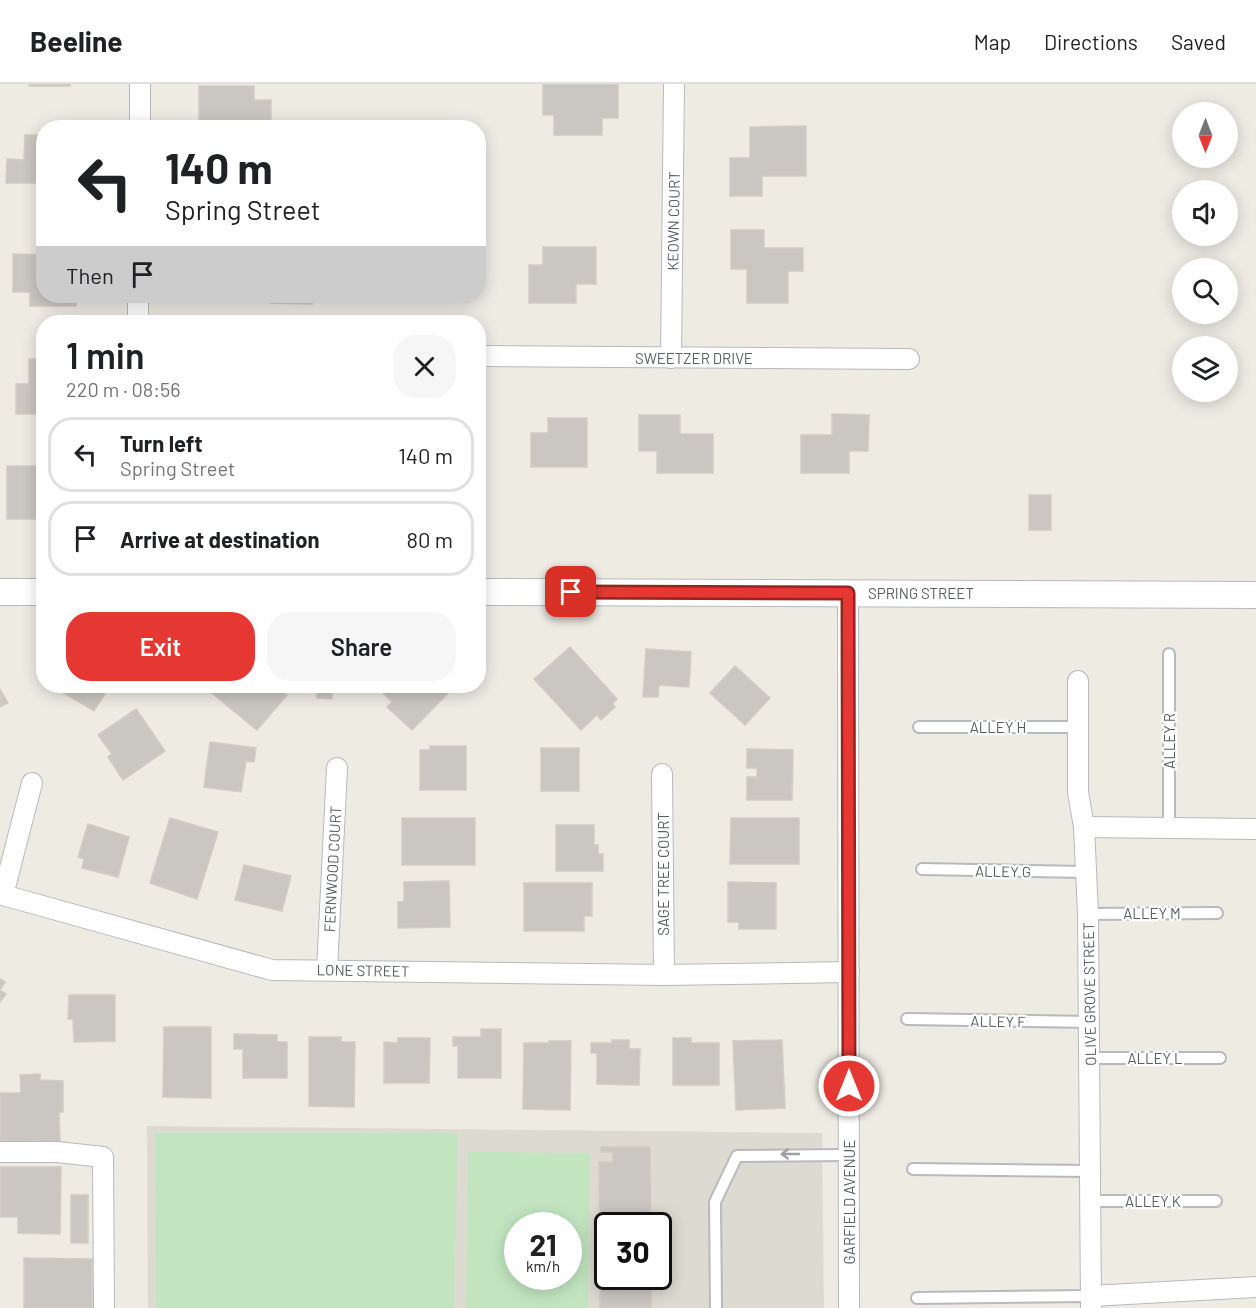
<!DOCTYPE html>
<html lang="en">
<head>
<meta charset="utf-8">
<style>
	body { margin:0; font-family:Barlow,sans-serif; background:#f6f6f6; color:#202124; height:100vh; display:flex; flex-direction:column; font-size:22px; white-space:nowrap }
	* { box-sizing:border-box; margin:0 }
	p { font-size:20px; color:#757577 }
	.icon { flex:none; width:33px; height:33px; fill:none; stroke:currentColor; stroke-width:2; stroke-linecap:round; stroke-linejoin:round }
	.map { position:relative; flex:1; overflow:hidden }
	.drawer { position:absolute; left:36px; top:231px; width:450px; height:378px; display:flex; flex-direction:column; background:#fff; border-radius:24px; box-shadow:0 3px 15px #0003 }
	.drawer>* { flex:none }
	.top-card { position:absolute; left:36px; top:36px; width:450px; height:183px; border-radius:24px; box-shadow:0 3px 15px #0003; background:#fff; color:#202124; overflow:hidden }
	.needle { width:39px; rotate:180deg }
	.buttons { position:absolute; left:1172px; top:18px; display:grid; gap:12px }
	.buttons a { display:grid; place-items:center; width:66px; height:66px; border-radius:50%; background:#fff; box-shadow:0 3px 15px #0003; font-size:30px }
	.speed { position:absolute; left:504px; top:1128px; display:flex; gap:12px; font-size:30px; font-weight:700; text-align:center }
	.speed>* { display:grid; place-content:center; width:78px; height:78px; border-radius:50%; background:#fff; box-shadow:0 3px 15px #0003; line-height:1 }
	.speed small { font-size:15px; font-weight:400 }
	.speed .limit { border:3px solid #111; border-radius:9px; background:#fff; color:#111 }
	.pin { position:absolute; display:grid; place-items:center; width:51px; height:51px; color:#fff; margin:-26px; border-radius:12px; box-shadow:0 3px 9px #0006 }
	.me { position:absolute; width:66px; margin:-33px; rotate:0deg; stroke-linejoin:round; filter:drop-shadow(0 0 4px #0008) }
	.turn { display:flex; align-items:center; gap:21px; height:126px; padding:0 30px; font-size:27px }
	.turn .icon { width:78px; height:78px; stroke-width:2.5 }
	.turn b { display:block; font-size:42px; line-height:51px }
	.then { display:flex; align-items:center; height:57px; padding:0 30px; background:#0003; gap:12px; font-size:22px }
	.round { display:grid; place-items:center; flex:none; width:63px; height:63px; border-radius:24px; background:#f6f6f6 }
	.summary { display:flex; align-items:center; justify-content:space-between; height:102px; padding:0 30px }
	h1 { font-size:36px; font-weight:600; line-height:45px }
	.primary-button { display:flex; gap:12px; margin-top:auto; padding:12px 30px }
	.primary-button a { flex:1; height:69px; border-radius:24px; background:#e53832; color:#fff; font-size:24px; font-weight:600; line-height:69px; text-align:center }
	.primary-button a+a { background:#f6f6f6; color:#202124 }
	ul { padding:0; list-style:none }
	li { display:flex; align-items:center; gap:18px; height:75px; margin:0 12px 9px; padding:0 18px; border:3px solid #e0e0e0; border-radius:24px }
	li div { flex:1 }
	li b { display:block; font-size:22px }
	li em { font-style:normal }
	header { display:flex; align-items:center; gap:36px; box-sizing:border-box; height:84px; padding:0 30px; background:#fff; border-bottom:2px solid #e0e0e0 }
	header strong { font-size:28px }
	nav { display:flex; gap:33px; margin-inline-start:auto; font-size:21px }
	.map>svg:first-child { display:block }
</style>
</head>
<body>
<header>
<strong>Beeline</strong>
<nav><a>Map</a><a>Directions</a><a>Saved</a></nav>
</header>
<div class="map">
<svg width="1256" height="1224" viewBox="0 0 1256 1224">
	<rect width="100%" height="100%" fill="#eeebe3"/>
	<path fill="#dddad1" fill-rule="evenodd" d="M 147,1042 L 822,1049 L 824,1224 L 148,1224 ZM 518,1142 L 568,1142 L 568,1192 L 518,1192 ZM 608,1142 L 658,1142 L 658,1192 L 608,1192 Z"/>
	<g fill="#c2e5c0" fill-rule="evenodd">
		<path d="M 155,1049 L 458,1049 L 454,1224 L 156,1224 Z"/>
		<path d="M 468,1068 L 590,1069 L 588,1224 L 466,1224 ZM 518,1142 L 568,1142 L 568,1192 L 518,1192 Z"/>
	</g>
	<g fill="#cac7c2" stroke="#d2ccc2" stroke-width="1.5">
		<rect x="29" y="0" width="41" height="2"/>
		<path d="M 543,0 L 618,0 L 618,34 L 602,34 L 602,51 L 554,51 L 554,31 L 543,31 Z"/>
		<path d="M 199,2 L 254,2 L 254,16 L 271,16 L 271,44 L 199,43 Z"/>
		<path d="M 806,42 L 806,92 L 762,92 L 762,112 L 730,112 L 730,74 L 750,74 L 750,43 Z"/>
		<path d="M 25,51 L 44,51 L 44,99 L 6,99 L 7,75 L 24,76 Z"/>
		<path d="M 731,146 L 764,146 L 764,164 L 803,164 L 803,187 L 788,187 L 788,219 L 747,219 L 747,185 L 731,185 Z"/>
		<path d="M 543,163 L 596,163 L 596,200 L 576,200 L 576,219 L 529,219 L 529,181 L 543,181 Z"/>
		<path d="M 13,170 L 44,171 L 44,212 L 76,212 L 76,222 L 30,222 L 30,208 L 13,208 Z"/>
		<path d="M 271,212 L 312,212 L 312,220 L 270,219 Z"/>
		<rect x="427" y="212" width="40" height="6"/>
		<path d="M 29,275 L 44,275 L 44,330 L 16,330 L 16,300 L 29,300 Z"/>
		<path d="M 832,330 L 869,331 L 868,367 L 849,367 L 849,389 L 801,389 L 801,351 L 832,351 Z"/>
		<path d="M 639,331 L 680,331 L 680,350 L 713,350 L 713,389 L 657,389 L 657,367 L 639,367 Z"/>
		<path d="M 548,334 L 587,334 L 587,383 L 531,383 L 531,349 L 548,349 Z"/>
		<rect x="7" y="382" width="37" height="53"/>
		<rect x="1029" y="411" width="22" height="35"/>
		<path d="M 570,563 L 617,615 L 612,620 L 615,623 L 601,636 L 597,631 L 581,646 L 534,595 Z"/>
		<path d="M 646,565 L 691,568 L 689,603 L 659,601 L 658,613 L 643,613 Z"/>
		<path d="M 735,582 L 770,614 L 745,641 L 710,609 Z"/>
		<path d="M 59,602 L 110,602 L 94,627 L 57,605 Z"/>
		<path d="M 203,602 L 275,602 L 287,611 L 257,646 Z"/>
		<path d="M 317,602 L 363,602 L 363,605 L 332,604 L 332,615 L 317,614 Z"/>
		<path d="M 391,602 L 455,602 L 412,646 L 387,623 L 392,618 L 383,609 Z"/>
		<path d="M 0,605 L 8,619 L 0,623 Z"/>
		<path d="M 136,625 L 165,667 L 123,696 L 108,673 L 112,670 L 98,651 Z"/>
		<path d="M 210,658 L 256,664 L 254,678 L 246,677 L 241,708 L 204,703 Z"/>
		<path d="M 430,662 L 466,662 L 466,706 L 420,706 L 420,666 L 430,666 Z"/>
		<rect x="541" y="664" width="38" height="43"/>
		<path d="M 747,665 L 793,666 L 792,716 L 747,716 L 747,693 L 757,693 L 757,684 L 747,684 Z"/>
		<path d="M 170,734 L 218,748 L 197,815 L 150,799 Z"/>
		<rect x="402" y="734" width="73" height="47"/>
		<path d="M 731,734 L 799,734 L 799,780 L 730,780 Z"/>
		<path d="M 88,740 L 129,753 L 118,793 L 82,784 L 84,775 L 78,773 Z"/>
		<path d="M 556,741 L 594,741 L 594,761 L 598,761 L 598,770 L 603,770 L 603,787 L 556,787 Z"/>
		<path d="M 244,781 L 291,792 L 282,827 L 235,816 Z"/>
		<path d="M 449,797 L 450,843 L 398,844 L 398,818 L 404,818 L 404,798 Z"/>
		<path d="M 728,798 L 776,799 L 776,845 L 739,845 L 739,838 L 728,838 Z"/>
		<path d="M 524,799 L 592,799 L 592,832 L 584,832 L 584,847 L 524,847 Z"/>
		<path d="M 0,895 L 5,898 L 0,906 L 6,910 L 0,918 Z"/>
		<path d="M 69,911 L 115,911 L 115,957 L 74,958 L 73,935 L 68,935 Z"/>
		<path d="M 164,943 L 211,943 L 211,1014 L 163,1013 Z"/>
		<path d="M 481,945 L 501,945 L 501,994 L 458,994 L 458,962 L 453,962 L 453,953 L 481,953 Z"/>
		<path d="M 234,950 L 277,951 L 277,958 L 287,958 L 287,994 L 243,994 L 243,965 L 234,965 Z"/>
		<path d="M 309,953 L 341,953 L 341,958 L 355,958 L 354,1023 L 309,1022 Z"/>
		<path d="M 398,954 L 430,954 L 429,999 L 384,999 L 384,958 L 398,959 Z"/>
		<path d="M 673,954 L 691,954 L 691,959 L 719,959 L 719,1001 L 673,1001 Z"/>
		<path d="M 612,956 L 629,956 L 629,965 L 640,965 L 639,1001 L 597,1000 L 597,969 L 591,969 L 591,959 L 612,959 Z"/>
		<path d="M 782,956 L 785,1024 L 736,1026 L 733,957 Z"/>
		<path d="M 549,957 L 571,957 L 570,1026 L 523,1025 L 524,959 L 549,959 Z"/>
		<path d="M 40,990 L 40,996 L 63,997 L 63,1028 L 59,1028 L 60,1058 L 0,1056 L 0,1009 L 21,1009 L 20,991 Z"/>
		<path d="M 601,1063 L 650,1063 L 651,1142 L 608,1142 L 608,1192 L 651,1192 L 651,1224 L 600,1224 L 599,1078 L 613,1078 L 613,1068 L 601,1068 Z"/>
		<path d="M 0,1083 L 61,1083 L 60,1150 L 18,1149 L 18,1133 L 0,1133 Z"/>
		<rect x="71" y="1111" width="17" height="48"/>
		<path d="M 24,1174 L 92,1175 L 92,1224 L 24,1224 Z"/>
	</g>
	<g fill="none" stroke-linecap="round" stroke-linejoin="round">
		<g stroke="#b6b9bd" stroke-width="14">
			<g id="service">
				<path d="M 1169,570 L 1169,744"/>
				<path d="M 919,643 L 1078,643"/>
				<path d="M 922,785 L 1085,788"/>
				<path d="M 1088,830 L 1217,829"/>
				<path d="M 907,935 L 1090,938"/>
				<path d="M 1090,974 L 1220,974"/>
				<path d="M 913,1085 L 1090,1087"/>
				<path d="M 1090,1117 L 1216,1117"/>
				<path d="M 917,1214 L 1091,1212"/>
				<path d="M 716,1224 L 715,1118 L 737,1072 L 849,1071"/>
			</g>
		</g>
		<g stroke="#b6b9bd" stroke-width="22">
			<g id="minor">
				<path d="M 140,44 L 140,0"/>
				<path d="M 138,238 L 138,212"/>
				<path d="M 478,272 L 909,275"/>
				<path d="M 671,274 L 674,0"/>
				<path d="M 848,509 L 849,1224"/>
				<path d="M 1078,597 L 1078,708 L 1084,743 L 1088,830 L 1091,1224"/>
				<path d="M 662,690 L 664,891"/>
				<path d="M 32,699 L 3,811 L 272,886 L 664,891 L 849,888"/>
				<path d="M 1084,743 L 1256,745"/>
				<path d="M 327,886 L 337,684"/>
				<path d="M 0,1068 L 57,1068 L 103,1073 L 104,1224"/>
				<path d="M 1091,1212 L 1256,1203"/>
			</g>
		</g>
		<g stroke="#b6b9bd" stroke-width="28">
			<g id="tertiary">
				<path d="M 0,508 L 44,508"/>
				<path d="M 478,508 L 1256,511"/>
			</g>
		</g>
		<use href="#service" stroke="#fff" stroke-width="10"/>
		<use href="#minor" stroke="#fff" stroke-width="20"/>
		<use href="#tertiary" stroke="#fff" stroke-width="26"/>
	</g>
	<defs><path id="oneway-shaft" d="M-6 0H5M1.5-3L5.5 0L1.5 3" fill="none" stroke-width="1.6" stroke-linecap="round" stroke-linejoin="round" transform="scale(1.5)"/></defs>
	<use stroke="#9d9fa1" href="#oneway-shaft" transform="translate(790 1070) rotate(180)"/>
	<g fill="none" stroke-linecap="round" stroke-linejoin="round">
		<g stroke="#952420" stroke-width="15">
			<path id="route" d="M 571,508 L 848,509 L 849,1002"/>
		</g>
		<use href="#route" stroke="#e53832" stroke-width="10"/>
	</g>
	<g text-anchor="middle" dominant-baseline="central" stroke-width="4.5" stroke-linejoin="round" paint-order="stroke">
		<g font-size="15" fill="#5b5f63" stroke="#fff">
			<text transform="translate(673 137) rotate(-89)">KEOWN COURT</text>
			<text x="694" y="274">SWEETZER DRIVE</text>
			<text x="921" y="509">SPRING STREET</text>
			<text x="998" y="643">ALLEY H</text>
			<text transform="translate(1169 657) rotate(-90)">ALLEY R</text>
			<text transform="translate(332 785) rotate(-87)">FERNWOOD COURT</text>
			<text transform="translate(1003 787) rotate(1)">ALLEY G</text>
			<text transform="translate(663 790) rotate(-90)">SAGE TREE COURT</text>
			<text x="1152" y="829">ALLEY M</text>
			<text transform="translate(363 886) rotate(1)">LONE STREET</text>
			<text transform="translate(1089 910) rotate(-91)">OLIVE GROVE STREET</text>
			<text transform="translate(998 937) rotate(1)">ALLEY F</text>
			<text x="1155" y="974">ALLEY L</text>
			<text x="1153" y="1117">ALLEY K</text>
			<text transform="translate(849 1118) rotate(-90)">GARFIELD AVENUE</text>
		</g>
	</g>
</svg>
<div class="buttons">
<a><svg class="needle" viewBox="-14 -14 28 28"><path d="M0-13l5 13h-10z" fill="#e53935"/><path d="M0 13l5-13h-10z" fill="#757577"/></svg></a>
<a><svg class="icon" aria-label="sound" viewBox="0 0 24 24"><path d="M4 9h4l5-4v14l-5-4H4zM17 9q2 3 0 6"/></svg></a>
<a><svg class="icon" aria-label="search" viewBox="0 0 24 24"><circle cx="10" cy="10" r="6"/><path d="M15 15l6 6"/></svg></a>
<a><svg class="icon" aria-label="layers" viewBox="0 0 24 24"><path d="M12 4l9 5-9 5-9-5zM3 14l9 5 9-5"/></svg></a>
</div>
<div class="speed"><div>21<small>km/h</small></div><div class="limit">30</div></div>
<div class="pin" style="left:571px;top:508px;background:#d93025"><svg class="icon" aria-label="arrive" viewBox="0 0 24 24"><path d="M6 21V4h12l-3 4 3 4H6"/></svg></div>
<svg class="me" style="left:849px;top:1002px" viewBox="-20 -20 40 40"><circle r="17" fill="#e53832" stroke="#fff" stroke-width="3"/><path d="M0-11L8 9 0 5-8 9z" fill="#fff"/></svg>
<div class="top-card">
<div class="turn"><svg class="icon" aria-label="left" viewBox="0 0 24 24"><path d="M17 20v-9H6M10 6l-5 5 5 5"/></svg><div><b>140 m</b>Spring Street</div></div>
<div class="then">Then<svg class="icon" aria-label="arrive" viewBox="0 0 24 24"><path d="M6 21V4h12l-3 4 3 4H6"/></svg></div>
</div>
<section class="drawer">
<div class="summary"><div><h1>1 min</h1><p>220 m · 08:56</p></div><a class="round"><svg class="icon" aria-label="close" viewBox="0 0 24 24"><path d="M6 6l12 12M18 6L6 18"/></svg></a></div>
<ul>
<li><svg class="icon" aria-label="left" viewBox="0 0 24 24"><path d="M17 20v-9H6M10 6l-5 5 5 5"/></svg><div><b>Turn left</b><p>Spring Street</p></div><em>140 m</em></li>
<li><svg class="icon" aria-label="arrive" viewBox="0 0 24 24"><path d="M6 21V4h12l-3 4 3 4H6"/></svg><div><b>Arrive at destination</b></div><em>80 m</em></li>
</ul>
<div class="primary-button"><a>Exit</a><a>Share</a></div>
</section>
</div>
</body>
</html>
